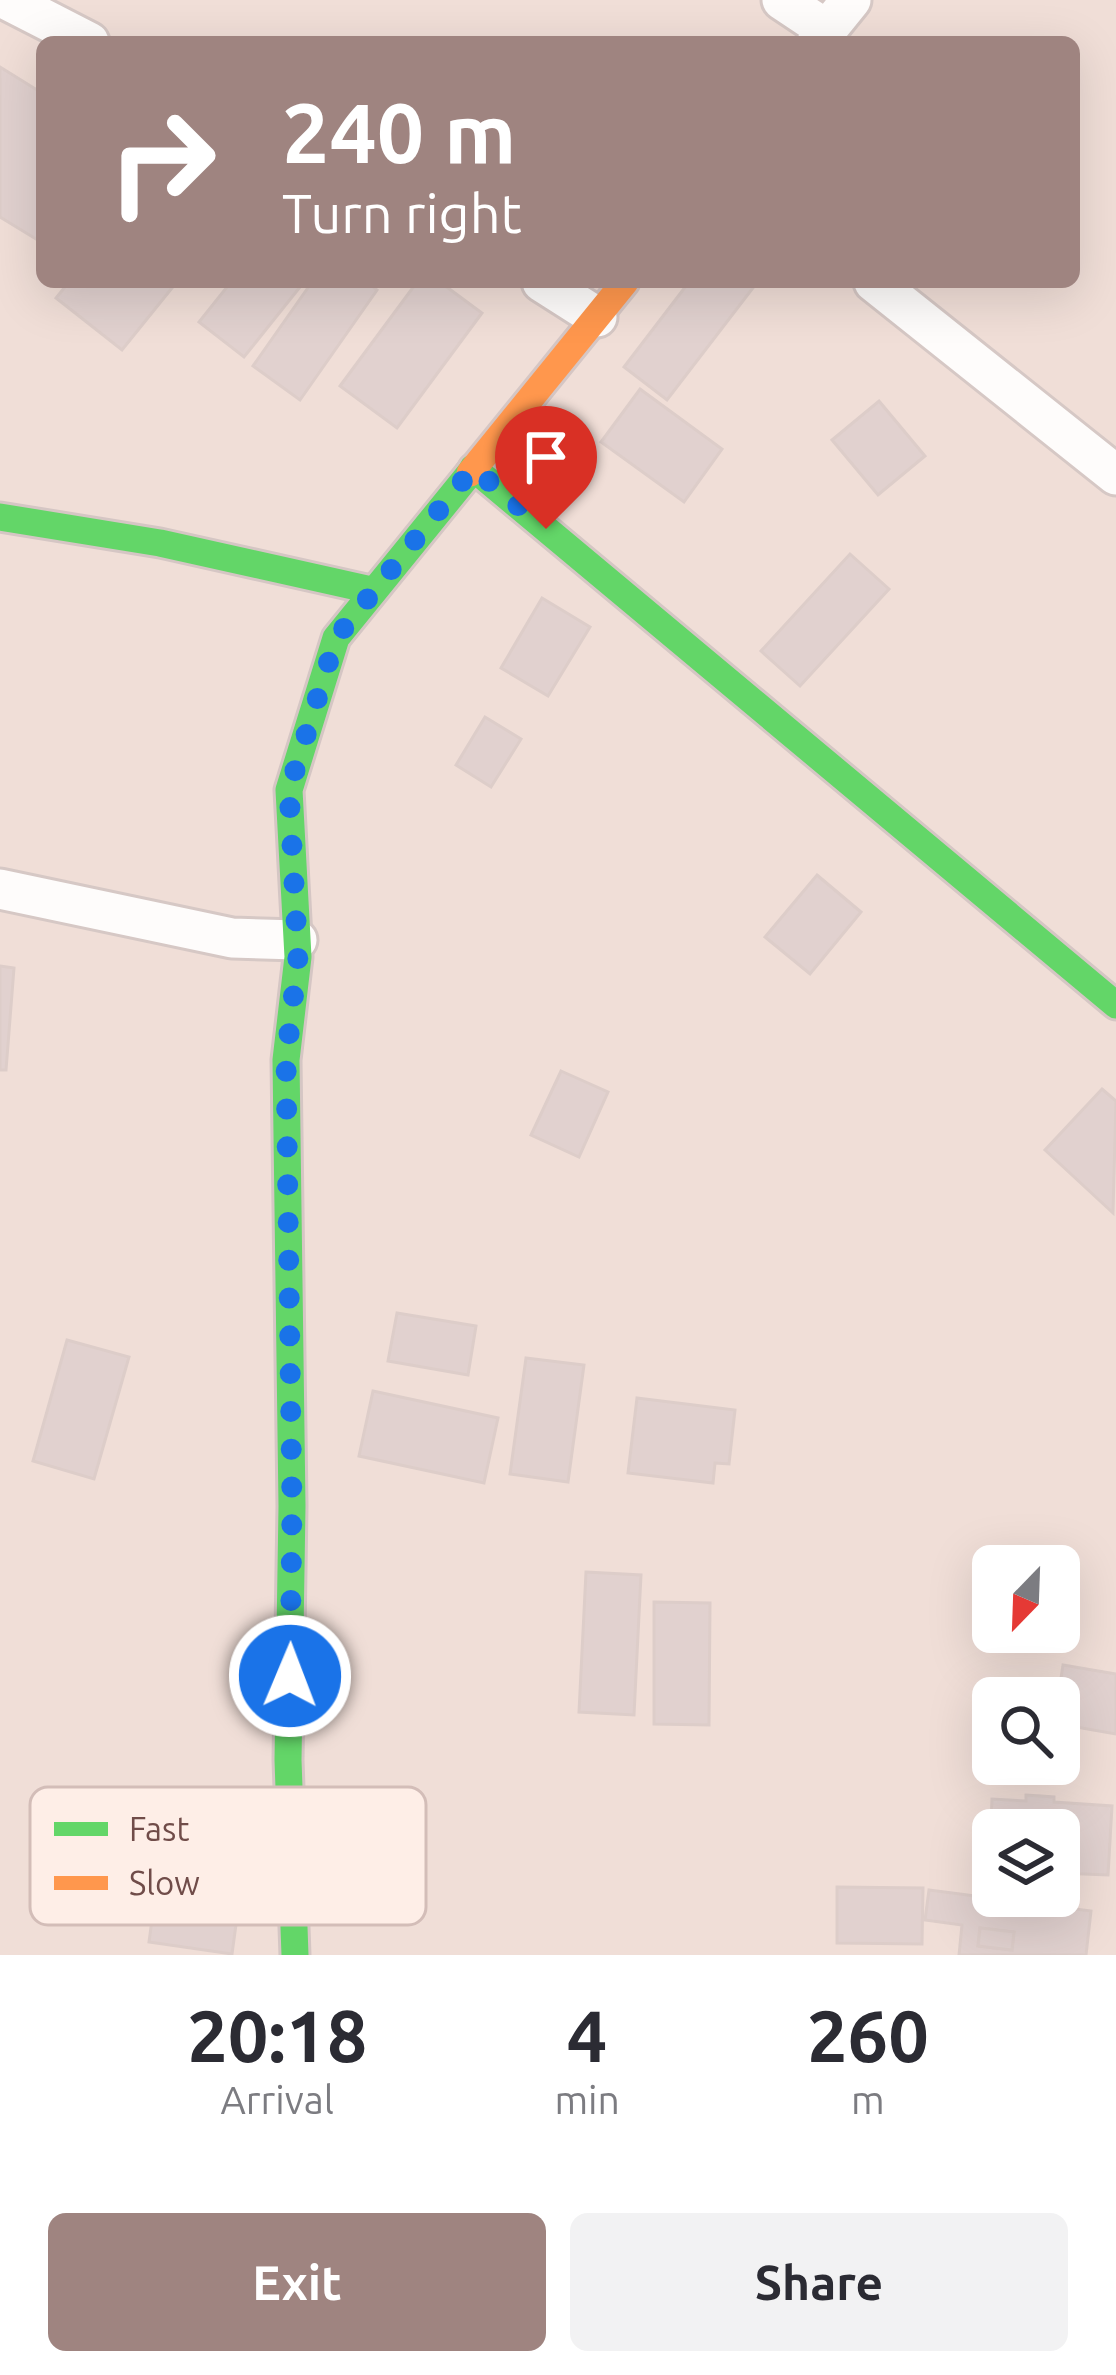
<!DOCTYPE html>
<html lang="en">
<head>
<meta charset="utf-8">
<style>
	body { margin:0; font-family:Ubuntu,sans-serif; background:#f2f2f3; color:#2b2b33; height:100vh; display:flex; flex-direction:column; font-size:45px; white-space:nowrap }
	* { box-sizing:border-box; margin:0 }
	p { font-size:39px; color:#7c7c81 }
	.icon { flex:none; width:66px; height:66px; fill:none; stroke:currentColor; stroke-width:2; stroke-linecap:round; stroke-linejoin:round }
	.map { position:relative; height:1955px; overflow:hidden }
	.side { display:flex; flex-direction:column; background:#fff; flex:1 }
	.side>* { flex:none }
	.top-card { position:absolute; left:36px; top:36px; width:1044px; height:252px; border-radius:18px; box-shadow:0 12px 48px #0002; background:#9f8480; color:#fff; overflow:hidden }
	.needle { width:78px; rotate:203deg }
	.tools { position:absolute; left:972px; top:1545px; display:grid; gap:24px }
	.tools a { display:grid; place-items:center; width:108px; height:108px; border-radius:18px; background:#fff; box-shadow:0 12px 48px #0002; font-size:60px }
	.pin { position:absolute; display:grid; place-items:center; width:102px; height:102px; color:#fff; margin:-123px -51px; border-radius:50% 50% 50% 0; rotate:-45deg; box-shadow:0 0 12px #0007 }
	.pin .icon { rotate:45deg }
	.me { position:absolute; width:132px; margin:-66px; rotate:1deg; stroke-linejoin:round; filter:drop-shadow(0 0 9px #0008) }
	.turn { display:flex; align-items:center; gap:42px; height:252px; padding:0 48px; font-size:54px }
	.turn .icon { width:156px; height:156px; stroke-width:2.5 }
	.turn b { display:block; font-size:84px; line-height:102px }
	.eta { display:flex; justify-content:space-evenly; align-items:center; height:204px; text-align:center }
	.eta b { font-size:72px; font-weight:700; line-height:84px }
	.primary-button { display:flex; gap:24px; margin-top:auto; padding:24px 48px }
	.primary-button a { flex:1; height:138px; border-radius:18px; background:#9f8480; color:#fff; font-size:48px; font-weight:700; line-height:138px; text-align:center }
	.primary-button a+a { background:#f2f2f3; color:#2b2b33 }
	.map>svg:first-child { display:block }
</style>
</head>
<body>
<div class="map">
<svg width="1116" height="1955" viewBox="0 0 1116 1955">
	<rect width="100%" height="100%" fill="#f5ebe7"/>
	<path fill="#f0ded7" fill-rule="evenodd" d="M 0,0 L 1116,0 L 1116,1955 L 0,1955 ZM 42,42 L 1074,42 L 1074,282 L 42,282 ZM 993,1566 L 1059,1566 L 1059,1632 L 993,1632 ZM 993,1698 L 1059,1698 L 1059,1764 L 993,1764 ZM 993,1830 L 1059,1830 L 1059,1896 L 993,1896 Z"/>
	<g fill="#e1d1cf" stroke="#ddcdc9" stroke-width="3" fill-rule="evenodd">
		<path d="M 0,67 L 42,93 L 42,229 L 36,239 L 0,217 Z"/>
		<path d="M 69,282 L 164,282 L 172,288 L 122,350 L 56,298 Z"/>
		<path d="M 231,282 L 304,282 L 244,357 L 199,322 Z"/>
		<path d="M 312,282 L 367,282 L 377,290 L 300,400 L 253,366 Z"/>
		<path d="M 417,282 L 440,282 L 482,313 L 397,428 L 340,386 Z"/>
		<path d="M 689,282 L 756,284 L 667,400 L 624,367 Z"/>
		<path d="M 640,389 L 722,449 L 684,502 L 601,442 Z"/>
		<path d="M 879,401 L 925,456 L 878,495 L 832,440 Z"/>
		<path d="M 850,554 L 889,589 L 800,686 L 761,651 Z"/>
		<path d="M 542,598 L 590,627 L 548,696 L 501,668 Z"/>
		<path d="M 485,717 L 521,739 L 491,787 L 456,765 Z"/>
		<path d="M 817,875 L 861,912 L 810,974 L 765,937 Z"/>
		<path d="M 0,966 L 14,968 L 6,1070 L 0,1070 Z"/>
		<path d="M 561,1071 L 608,1092 L 579,1157 L 531,1135 Z"/>
		<path d="M 1102,1089 L 1116,1101 L 1113,1213 L 1045,1150 Z"/>
		<path d="M 397,1313 L 476,1326 L 468,1375 L 388,1361 Z"/>
		<path d="M 67,1340 L 129,1357 L 94,1479 L 33,1461 Z"/>
		<path d="M 526,1358 L 584,1365 L 568,1482 L 510,1474 Z"/>
		<path d="M 373,1391 L 498,1418 L 484,1483 L 359,1456 Z"/>
		<path d="M 637,1398 L 735,1410 L 729,1464 L 715,1463 L 713,1483 L 628,1473 Z"/>
		<path d="M 586,1572 L 641,1575 L 634,1715 L 579,1712 Z"/>
		<path d="M 654,1602 L 710,1603 L 709,1725 L 654,1724 Z"/>
		<path d="M 1063,1665 L 1116,1674 L 1116,1734 L 1059,1724 L 1058,1698 Z"/>
		<path d="M 1026,1795 L 1054,1797 L 1054,1802 L 1112,1806 L 1108,1875 L 1059,1873 L 1059,1830 L 993,1830 L 993,1869 L 989,1869 L 992,1799 L 1026,1801 Z"/>
		<path d="M 157,1883 L 240,1895 L 232,1954 L 149,1942 Z"/>
		<path d="M 837,1887 L 923,1888 L 922,1944 L 837,1943 Z"/>
		<path d="M 929,1890 L 1091,1911 L 1086,1955 L 959,1955 L 962,1925 L 925,1920 ZM 980,1928 L 1014,1932 L 1012,1950 L 978,1946 Z"/>
		<path d="M 980,1928 L 1014,1932 L 1012,1950 L 978,1946 Z"/>
	</g>
	<g fill="none" stroke-linecap="round" stroke-linejoin="round">
		<g stroke="#d6c8c5" stroke-width="45">
			<g id="street">
				<path d="M 7,0 L 89,42"/>
				<path d="M 782,0 L 827,30"/>
				<path d="M 817,42 L 851,0"/>
				<path d="M 542,282 L 597,317"/>
				<path d="M 874,282 L 1116,475"/>
				<path d="M 0,889 L 232,938 L 297,940"/>
			</g>
		</g>
		<g stroke="#d5c6c4" stroke-width="33">
			<g id="fast">
				<path d="M 473,468 L 1116,1005"/>
				<path d="M 0,517 L 160,543 L 371,590"/>
				<path d="M 295,1955 L 288,1760 L 292,1506 L 286,1060 L 298,957 L 289,790 L 336,638 L 470,473"/>
			</g>
		</g>
		<g stroke="#d5c6c4" stroke-width="33">
			<path id="slow" d="M 470,473 L 625,282"/>
		</g>
		<use href="#street" stroke="#fefcfb" stroke-width="39"/>
		<use href="#fast" stroke="#63d668" stroke-width="27"/>
		<use href="#slow" stroke="#ff974d" stroke-width="27"/>
	</g>
	<g fill="none" stroke-linecap="round" stroke-linejoin="round">
		<path stroke="#1a73e8" stroke-width="21" stroke-dasharray="0 37.8" d="M 290,1676 L 292,1506 L 286,1060 L 298,957 L 289,790 L 336,638 L 473,468 L 546,529"/>
	</g>
	<rect x="30" y="1787" width="396" height="138" rx="18" fill="#feeee7" stroke="#d3bdb8" stroke-width="3"/>
	<rect x="54" y="1822" width="54" height="14" fill="#63d668"/>
	<rect x="54" y="1876" width="54" height="14" fill="#ff974d"/>
	<g font-size="33" fill="#704c49">
		<text x="129" y="1841">Fast</text>
		<text x="129" y="1895">Slow</text>
	</g>
</svg>
<div class="tools">
<a><svg class="needle" viewBox="-14 -14 28 28"><path d="M0-13l5 13h-10z" fill="#e53935"/><path d="M0 13l5-13h-10z" fill="#7c7c81"/></svg></a>
<a><svg class="icon" aria-label="search" viewBox="0 0 24 24"><circle cx="10" cy="10" r="6"/><path d="M15 15l6 6"/></svg></a>
<a><svg class="icon" aria-label="layers" viewBox="0 0 24 24"><path d="M12 4l9 5-9 5-9-5zM3 14l9 5 9-5"/></svg></a>
</div>
<div class="pin" style="left:546px;top:529px;background:#d93025"><svg class="icon" aria-label="arrive" viewBox="0 0 24 24"><path d="M6 21V4h12l-3 4 3 4H6"/></svg></div>
<svg class="me" style="left:290px;top:1676px" viewBox="-20 -20 40 40"><circle r="17" fill="#1a73e8" stroke="#fff" stroke-width="3"/><path d="M0-11L8 9 0 5-8 9z" fill="#fff"/></svg>
<div class="top-card">
<div class="turn"><svg class="icon" aria-label="right" viewBox="0 0 24 24"><path d="M7 20v-9h11M14 6l5 5-5 5"/></svg><div><b>240 m</b>Turn right</div></div>
</div>
</div>
<section class="side">
<div class="eta">
<div><b>20:18</b><p>Arrival</p></div>
<div><b>4</b><p>min</p></div>
<div><b>260</b><p>m</p></div>
</div>
<div class="primary-button"><a>Exit</a><a>Share</a></div>
</section>
</body>
</html>
